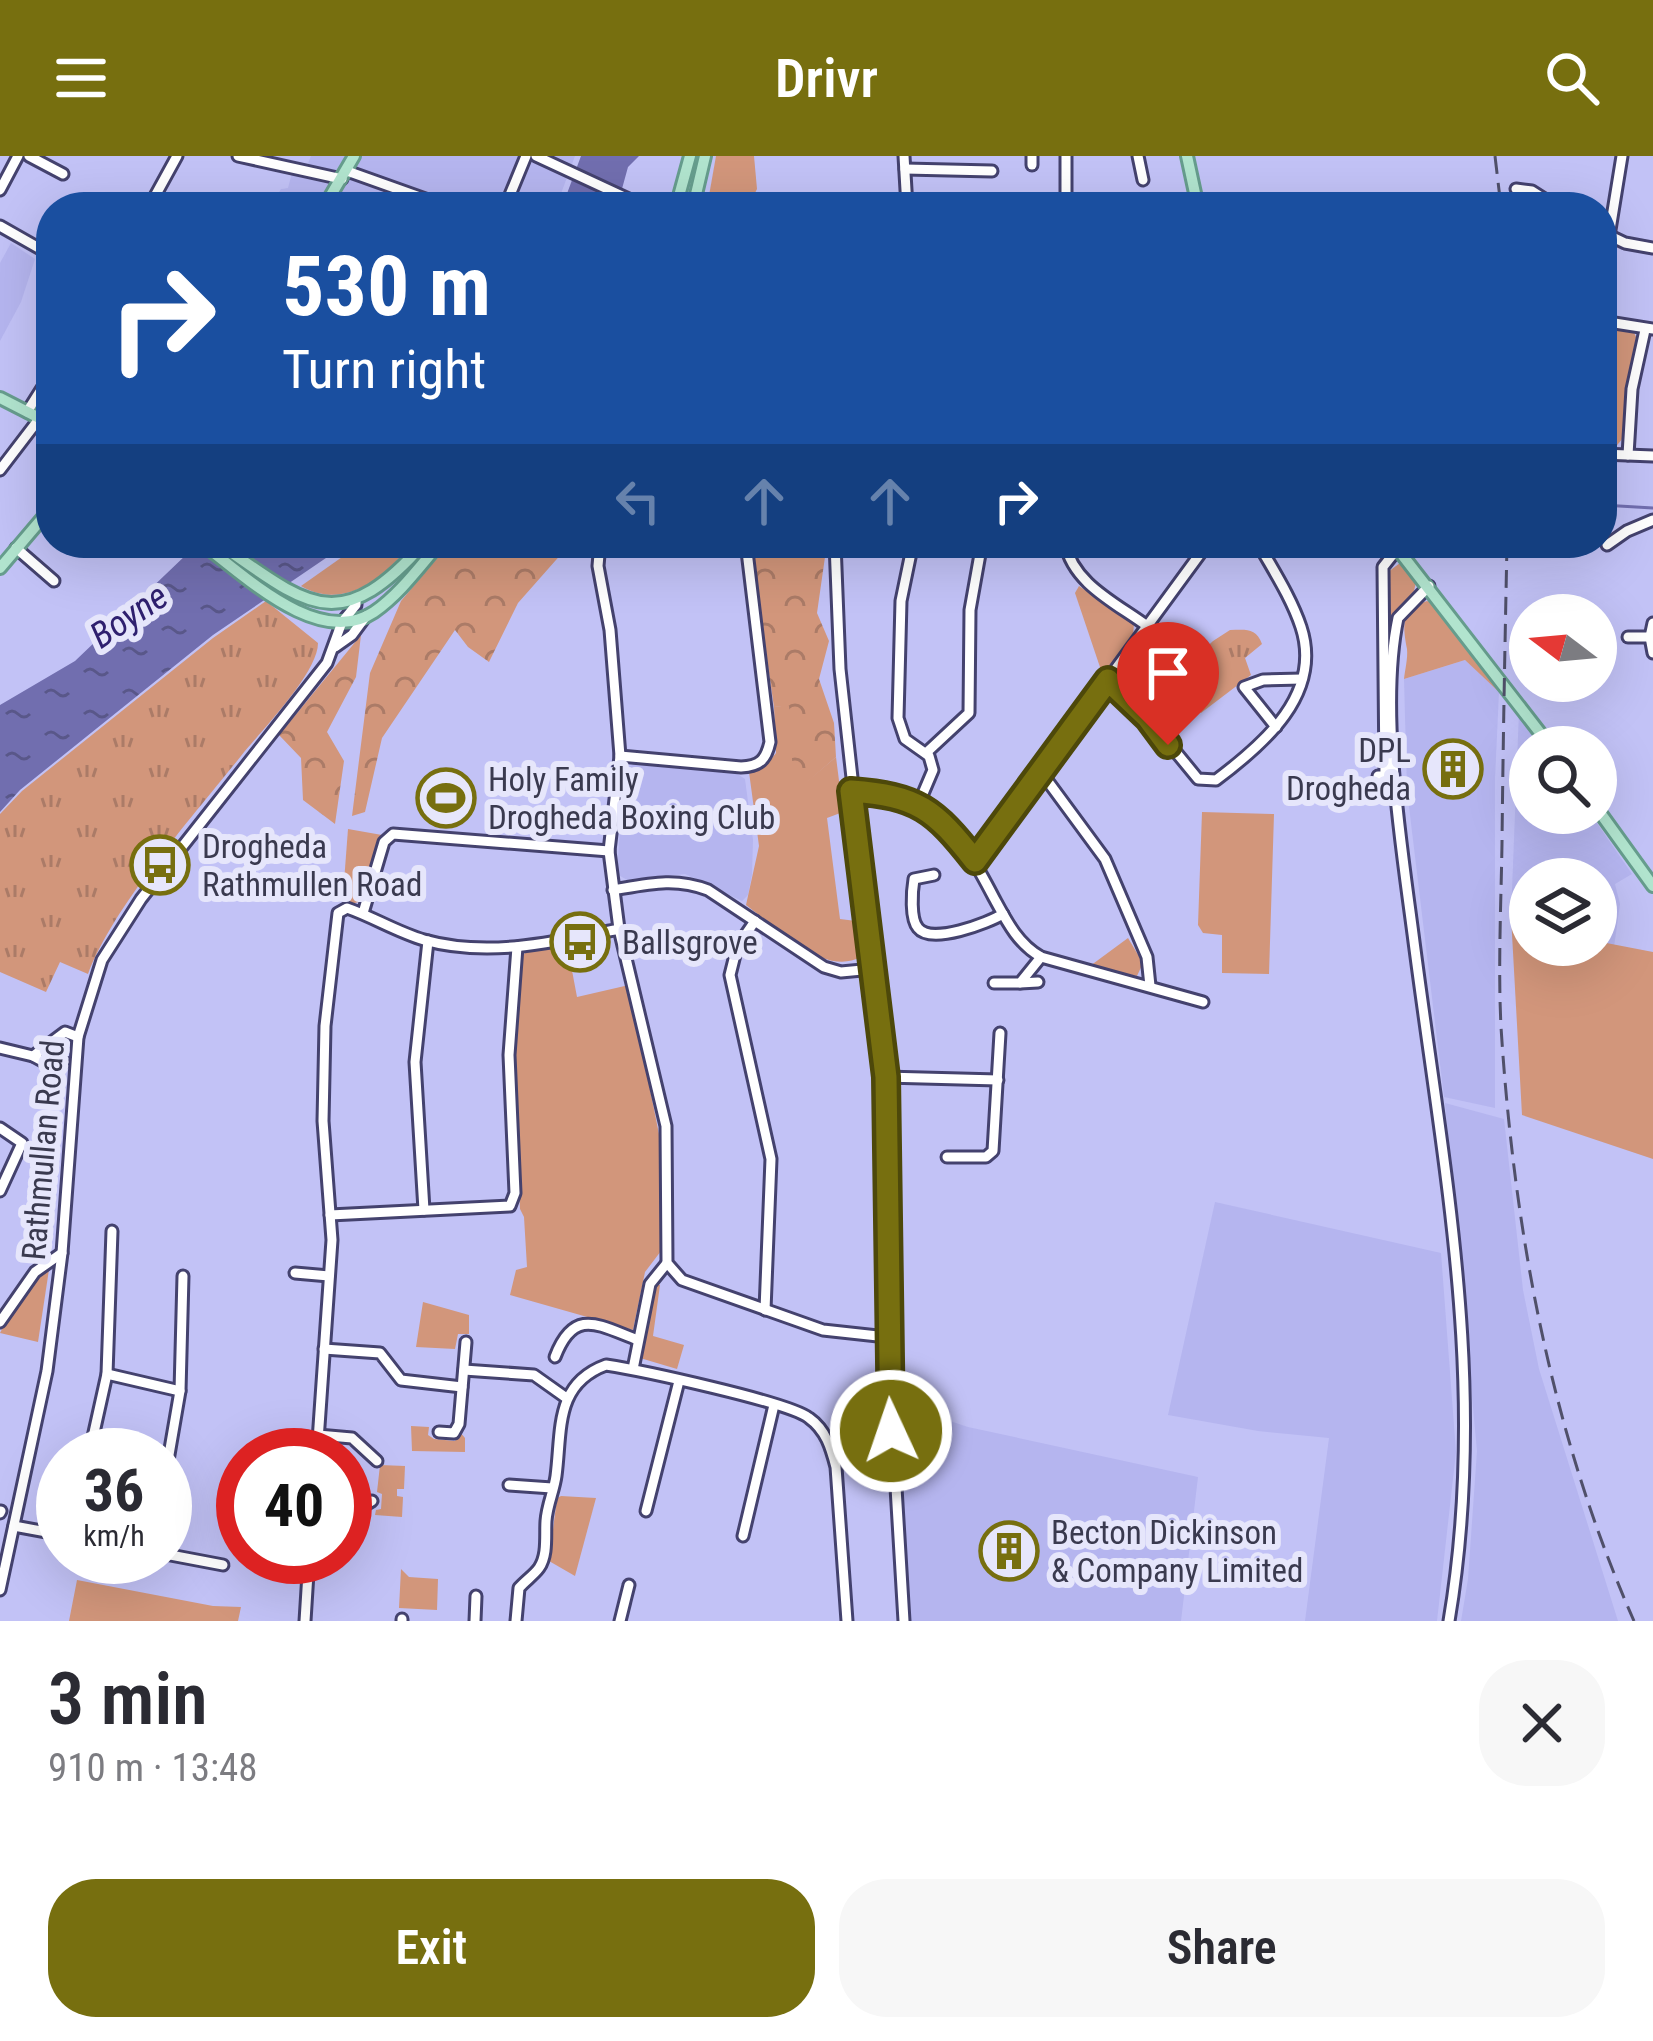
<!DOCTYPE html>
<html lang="en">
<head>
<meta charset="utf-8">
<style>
	body { margin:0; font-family:"Roboto Condensed",sans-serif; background:#f7f7f7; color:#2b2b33; height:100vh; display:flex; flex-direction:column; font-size:45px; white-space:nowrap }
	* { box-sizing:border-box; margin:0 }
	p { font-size:39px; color:#7c7c81 }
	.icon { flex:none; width:66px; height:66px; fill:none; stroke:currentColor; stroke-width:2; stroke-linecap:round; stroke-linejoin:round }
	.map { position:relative; height:1465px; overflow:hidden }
	.details { display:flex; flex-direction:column; background:#fff; flex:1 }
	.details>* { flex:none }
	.top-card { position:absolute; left:36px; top:36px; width:1581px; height:366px; border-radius:48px; box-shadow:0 12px 48px #0002; background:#1a4fa0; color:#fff; overflow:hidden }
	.needle { width:78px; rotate:286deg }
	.controls { position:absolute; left:1509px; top:438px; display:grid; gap:24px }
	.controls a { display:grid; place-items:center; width:108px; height:108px; border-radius:50%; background:#fff; box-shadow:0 12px 48px #0002; font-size:60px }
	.speed { position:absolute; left:36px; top:1272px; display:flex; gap:24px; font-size:60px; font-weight:700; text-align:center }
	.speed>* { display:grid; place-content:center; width:156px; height:156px; border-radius:50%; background:#fff; box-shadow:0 12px 48px #0002; line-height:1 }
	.speed small { font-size:30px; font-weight:400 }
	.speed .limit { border:18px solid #d22; background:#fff; color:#111 }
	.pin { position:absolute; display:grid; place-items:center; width:102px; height:102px; color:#fff; margin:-123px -51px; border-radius:50% 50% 50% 0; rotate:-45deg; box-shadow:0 0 12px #0007 }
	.pin .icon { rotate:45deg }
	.me { position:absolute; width:132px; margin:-66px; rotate:357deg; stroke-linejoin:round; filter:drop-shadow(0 0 9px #0008) }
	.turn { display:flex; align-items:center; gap:42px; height:252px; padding:0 48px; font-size:54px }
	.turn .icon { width:156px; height:156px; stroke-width:2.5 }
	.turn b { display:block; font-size:84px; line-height:102px }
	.lanes { display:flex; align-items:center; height:114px; padding:0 48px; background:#0003; justify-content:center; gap:60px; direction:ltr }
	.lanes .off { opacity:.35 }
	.round { display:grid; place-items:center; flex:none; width:126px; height:126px; border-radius:48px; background:#f7f7f7 }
	.headline { display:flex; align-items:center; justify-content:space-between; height:204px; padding:0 48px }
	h1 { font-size:72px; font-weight:600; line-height:90px }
	.cta { display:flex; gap:24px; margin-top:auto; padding:24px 48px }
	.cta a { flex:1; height:138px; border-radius:48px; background:#776f0f; color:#fff; font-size:48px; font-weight:600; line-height:138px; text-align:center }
	.cta a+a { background:#f7f7f7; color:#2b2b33 }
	header { display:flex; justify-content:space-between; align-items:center; height:156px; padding:0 48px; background:#776f0f; color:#fff; font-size:54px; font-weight:600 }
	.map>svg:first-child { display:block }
</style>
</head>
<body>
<header><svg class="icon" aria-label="menu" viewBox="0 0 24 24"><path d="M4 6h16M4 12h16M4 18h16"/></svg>Drivr<svg class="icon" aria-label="search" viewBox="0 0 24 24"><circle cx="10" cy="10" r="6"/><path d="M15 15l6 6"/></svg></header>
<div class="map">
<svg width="1653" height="1465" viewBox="0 0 1653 1465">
	<defs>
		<pattern id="forest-crowns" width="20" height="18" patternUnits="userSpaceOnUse" patternTransform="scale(3)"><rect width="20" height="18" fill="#d2967b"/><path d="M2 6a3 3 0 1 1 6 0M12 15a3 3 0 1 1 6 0" fill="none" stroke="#ab7b67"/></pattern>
		<pattern id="park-tufts" width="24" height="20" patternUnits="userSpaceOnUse" patternTransform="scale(3)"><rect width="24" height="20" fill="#d2967b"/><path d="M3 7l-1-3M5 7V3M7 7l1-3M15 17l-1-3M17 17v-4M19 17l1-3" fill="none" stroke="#ab7b67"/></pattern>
		<pattern id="water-ripples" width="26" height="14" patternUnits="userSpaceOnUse" patternTransform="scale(3)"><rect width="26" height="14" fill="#716eaf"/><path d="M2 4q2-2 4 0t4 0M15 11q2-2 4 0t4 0" fill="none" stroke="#595789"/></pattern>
	</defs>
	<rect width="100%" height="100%" fill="#c2c2f6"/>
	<g fill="#b5b5ef">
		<path d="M 311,0 L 575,0 L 556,51 L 270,51 L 281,33 L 288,32 L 293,13 L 305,15 Z"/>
		<path d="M 11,87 L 35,103 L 21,146 L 0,185 L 0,107 Z"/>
		<path d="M 1465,504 L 1499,536 L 1495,623 L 1495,952 L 1444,941 L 1407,634 L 1404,523 Z"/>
		<path d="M 1519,555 L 1544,591 L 1530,591 L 1530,657 L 1590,657 L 1632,718 L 1615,728 L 1620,748 L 1614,791 L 1596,785 L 1596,723 L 1530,723 L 1530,766 L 1511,760 Z"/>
		<path d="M 634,608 L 736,617 L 745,623 L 753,684 L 752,719 L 748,739 L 742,745 L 685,718 L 627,724 L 617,718 L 624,614 Z"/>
		<path d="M 1445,947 L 1504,963 L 1523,1134 L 1539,1213 L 1618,1465 L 1461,1465 L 1468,1423 L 1477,1295 Z"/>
		<path d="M 1215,1046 L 1441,1097 L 1456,1296 L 1437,1465 L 1305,1465 L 1329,1282 L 1258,1275 L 1168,1259 Z"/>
		<path d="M 890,1245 L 968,1271 L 1198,1321 L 1181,1465 L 910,1465 Z"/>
	</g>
	<g fill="#d2967b">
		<path d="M 716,0 L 754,0 L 757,33 L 748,51 L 707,51 Z"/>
		<path d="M 1602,168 L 1633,174 L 1636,181 L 1623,282 L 1613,294 L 1602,293 Z"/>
		<path d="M 362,387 L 411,387 C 386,422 344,455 301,430 Z"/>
		<path d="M 1400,407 L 1416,426 L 1414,435 L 1393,459 L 1388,459 L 1388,416 Z"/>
		<path d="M 1079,430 L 1134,467 L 1133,480 L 1103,520 L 1075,437 Z"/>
		<path d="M 1427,445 L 1435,448 L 1500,529 L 1499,536 L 1465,504 L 1404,523 C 1405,514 1408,502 1407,493 C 1403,470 1400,454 1427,445 Z"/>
		<path d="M 789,549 L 805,627 L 836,601 L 843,656 L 827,662 L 840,763 L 856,765 L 861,801 C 823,821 776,771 746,749 L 759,690 L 749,616 L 768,607 L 776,597 L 774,551 Z"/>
		<path d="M 1202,656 L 1274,658 L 1269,818 L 1222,817 L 1222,779 L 1203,777 L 1198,769 Z"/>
		<path d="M 348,673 L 382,679 L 359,746 L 350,748 L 343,739 Z"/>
		<path d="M 1511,760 L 1530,766 L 1530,789 L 1596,789 L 1596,785 L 1653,796 L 1653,1003 L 1522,959 Z"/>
		<path d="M 1128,782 L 1143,807 L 1137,820 L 1090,810 Z"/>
		<path d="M 567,788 L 577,841 L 629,829 L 662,993 L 661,1095 L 645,1116 L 633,1174 L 510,1139 L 516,1114 L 527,1111 L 524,1061 L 520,1053 L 515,913 L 521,801 L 526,796 Z"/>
		<path d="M 50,1107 L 38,1186 L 0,1177 L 16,1146 Z"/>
		<path d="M 655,1128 L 660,1129 L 653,1180 L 684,1189 L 677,1213 L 640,1202 Z"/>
		<path d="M 423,1146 L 469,1159 L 469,1178 L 458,1178 L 455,1193 L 416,1191 Z"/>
		<path d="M 411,1270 L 429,1271 L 428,1279 L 434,1283 L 455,1285 L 460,1276 L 465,1282 L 465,1296 L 412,1295 Z"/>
		<path d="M 380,1309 L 405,1310 L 404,1333 L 397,1333 L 397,1340 L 403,1341 L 402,1361 L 375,1359 L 376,1354 L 381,1353 L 382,1338 L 377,1336 Z"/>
		<path d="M 561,1340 L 596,1342 L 575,1420 L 549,1405 L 557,1342 Z"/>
		<path d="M 401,1413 L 409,1421 L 438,1423 L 437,1454 L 399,1452 Z"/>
		<path d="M 77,1424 L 213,1450 L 241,1451 L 238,1465 L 69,1465 Z"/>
	</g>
	<g fill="url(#forest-crowns)">
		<path d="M 450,387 L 571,387 L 518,447 L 489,506 L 468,491 L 455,474 L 382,582 L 365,656 L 352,660 L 370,517 L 401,445 Z"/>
		<path d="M 750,387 L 827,387 L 817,457 L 829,485 L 819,523 L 834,567 L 836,601 L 805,628 L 793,620 L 789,550 L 774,551 Z"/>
		<path d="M 361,479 L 356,521 L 327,576 L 344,605 L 335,668 L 303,644 L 301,602 L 279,579 Z"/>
	</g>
	<g fill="url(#park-tufts)">
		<path d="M 266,445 L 318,487 C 318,517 261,575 241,600 C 194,659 114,749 88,818 L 60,806 L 46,836 L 0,816 L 0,658 L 22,635 L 213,482 Z"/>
		<path d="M 1230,474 C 1245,474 1256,471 1262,488 L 1245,502 L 1251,519 L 1201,557 L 1173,523 L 1213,485 Z"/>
	</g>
	<g fill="url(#water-ripples)">
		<path d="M 581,0 L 639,0 L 628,11 L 617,51 L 562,51 Z"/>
		<path d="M 216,387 L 348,387 L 213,479 L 20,634 L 0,656 L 0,549 L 75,505 L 188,397 L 199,400 Z"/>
	</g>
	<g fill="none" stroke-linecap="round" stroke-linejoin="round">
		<path stroke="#716eaf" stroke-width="3" d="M 1602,349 L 1653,352"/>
		<g stroke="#44426e" stroke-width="15">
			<g id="minor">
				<path d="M 29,0 L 63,18"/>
				<path d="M 238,0 L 342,23"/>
				<path d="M 536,0 L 646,51"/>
				<path d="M 904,0 L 907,51"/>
				<path d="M 1032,0 L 1032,9"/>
				<path d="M 1138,0 L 1143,24"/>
				<path d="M 905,13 L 992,15"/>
				<path d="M 347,15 L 448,51"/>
				<path d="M 1516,33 L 1532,35 L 1557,51"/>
				<path d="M 0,34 L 18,0"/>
				<path d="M 149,51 L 177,0"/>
				<path d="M 505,51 L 526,0"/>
				<path d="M 1066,51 L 1066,0"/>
				<path d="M 0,70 L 51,99"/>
				<path d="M 1602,76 L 1625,87 L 1653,92"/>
				<path d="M 1609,80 L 1622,0"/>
				<path d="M 1602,165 L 1653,173"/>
				<path d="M 27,256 L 51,218"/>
				<path d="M 1602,298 L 1653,300"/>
				<path d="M 1628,299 L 1632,233 L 1645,174"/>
				<path d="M 0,314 L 39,263"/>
				<path d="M 600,387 L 598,410 L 610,474 L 620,600 L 609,695 L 619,773 L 666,970 L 667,1107 L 682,1124 L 823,1174 L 887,1181"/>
				<path d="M 835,387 L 840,513 L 885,921 L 887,1181 L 904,1465"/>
				<path d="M 913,387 L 901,445 L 898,562 L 905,583 L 929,600 L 933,614 L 919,647"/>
				<path d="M 1065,387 C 1073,428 1116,447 1147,470"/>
				<path d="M 1607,389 L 1627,375 L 1653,364"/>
				<path d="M 16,392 L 54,425"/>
				<path d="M 1429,430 L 1398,462 C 1379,552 1401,686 1413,778 C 1443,1012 1489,1229 1449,1465"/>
				<path d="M 1653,467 L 1650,481 L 1653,497"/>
				<path d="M 1628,481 L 1653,481"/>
				<path d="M 335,491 L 352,479 L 366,460"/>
				<path d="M 1108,524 L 1148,562 L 1198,623 L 1216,624 C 1264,588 1323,538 1301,471 C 1291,441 1273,414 1258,387"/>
				<path d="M 1276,571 L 1244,531 L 1263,524 L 1302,523"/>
				<path d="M 926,597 L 969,557 L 970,454 L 982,387"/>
				<path d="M 620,600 L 741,611 C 760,610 766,604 770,586 L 746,387"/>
				<path d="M 1041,616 L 1105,703 L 1147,801 L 1150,830"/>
				<path d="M 1378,620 L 1385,620 L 1383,411 L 1398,392"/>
				<path d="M 851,635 C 936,641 957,671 994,742 C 1007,766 1018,788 1041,801 L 1203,846"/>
				<path d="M 975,705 L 1208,387"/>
				<path d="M 934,719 L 914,723 C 912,735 910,763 918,772 C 931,789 988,767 1003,758"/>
				<path d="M 613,734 C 648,728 675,721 708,734 L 824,811 L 841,816 L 873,813"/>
				<path d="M 363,757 L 384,686 L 393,678 L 609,695"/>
				<path d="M 755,765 L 737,791 L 730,819 L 771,1003 L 765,1154"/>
				<path d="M 994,827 L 1020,827 L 1041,801"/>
				<path d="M 1020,827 L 1038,826"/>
				<path d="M 0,892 L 33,900 L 65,876 L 78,881"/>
				<path d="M 33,900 L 46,907 L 64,906"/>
				<path d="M 885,921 L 998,924"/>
				<path d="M 0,972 L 22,987 L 0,1035"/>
				<path d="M 947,1001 L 986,1001 L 993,995 L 1000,877"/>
				<path d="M 424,1054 L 415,906 L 428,785"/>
				<path d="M 330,1059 L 510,1050 L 515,1037 L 509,899 L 517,791"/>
				<path d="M 295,1117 L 329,1120"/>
				<path d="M 0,1166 L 35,1116 L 62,1097"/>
				<path d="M 324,1193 L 380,1197 L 401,1224 L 462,1231"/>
				<path d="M 555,1201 C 574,1151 598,1169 638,1184"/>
				<path d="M 633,1213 L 650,1128 L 667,1107"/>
				<path d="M 464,1214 L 534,1219 L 565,1241"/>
				<path d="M 107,1218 L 180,1235"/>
				<path d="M 439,1276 L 454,1277 L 459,1268 L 466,1186"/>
				<path d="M 318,1279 L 352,1282 L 377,1305"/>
				<path d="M 89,1299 L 107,1218 L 112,1075"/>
				<path d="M 317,1299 L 332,1084 L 323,965 L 325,870 L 338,757 L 347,752 C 373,761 397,776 424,784 C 488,802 556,786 619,773"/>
				<path d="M 165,1322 L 180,1235 L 183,1120"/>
				<path d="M 509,1329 L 552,1332"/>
				<path d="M 646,1355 L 679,1225"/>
				<path d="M 0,1357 L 1,1355"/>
				<path d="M 345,1361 L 372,1345"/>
				<path d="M 14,1370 L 63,1379"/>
				<path d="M 743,1380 L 774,1249"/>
				<path d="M 165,1398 L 223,1409"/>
				<path d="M 0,1434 L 47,1215 L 62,1097 L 78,881 L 102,804 L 141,743 L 327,507 L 342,466 L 356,449 L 356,443"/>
				<path d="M 305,1465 L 309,1401"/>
				<path d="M 402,1465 L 402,1463"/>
				<path d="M 475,1465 L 476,1440"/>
				<path d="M 516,1465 L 519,1432 C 525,1425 534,1419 539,1412 C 548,1399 545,1380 546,1365 C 547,1349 554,1335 556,1320 C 562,1275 554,1228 606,1209 C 639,1214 789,1246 809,1262 C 826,1274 831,1292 836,1311 L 847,1465"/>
				<path d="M 620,1465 L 629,1429"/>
			</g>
		</g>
		<g stroke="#669d8d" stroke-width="16">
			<g id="major">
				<path d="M 1187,0 L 1198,51"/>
				<path d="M 324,51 L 354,0"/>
				<path d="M 676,51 L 690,0"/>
				<path d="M 693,51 L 705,0"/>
				<path d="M 0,242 L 51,268"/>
				<path d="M 201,387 C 244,419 319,493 374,456 C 400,438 420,410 440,387"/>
				<path d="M 218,387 C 307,449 339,483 424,387"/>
				<path d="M 1393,387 L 1551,591"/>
				<path d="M 0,412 L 51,352"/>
				<path d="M 1596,651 L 1653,730"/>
			</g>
		</g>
		<use href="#minor" stroke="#fff" stroke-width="9"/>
		<use href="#major" stroke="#b1e4ce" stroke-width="10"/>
		<g stroke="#50506a" stroke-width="3" stroke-dasharray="18 9" stroke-linecap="butt">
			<path d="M 1495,0 L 1501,51"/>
			<path d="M 1507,387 C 1505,487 1503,588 1502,688 C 1501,749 1498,811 1501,871 C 1514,1075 1551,1277 1634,1465"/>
		</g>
	</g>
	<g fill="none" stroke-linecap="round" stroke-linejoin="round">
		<g stroke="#4d480a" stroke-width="30">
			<path id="route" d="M 891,1275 L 886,921 L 851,635 C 918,640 934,653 975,705 L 1108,524 L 1148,562 L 1168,589"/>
		</g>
		<use href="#route" stroke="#776f0f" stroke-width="21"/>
	</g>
	<defs>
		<g id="building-ring" transform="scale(3)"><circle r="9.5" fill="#e6e6fb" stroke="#776f0f" stroke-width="1.5"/><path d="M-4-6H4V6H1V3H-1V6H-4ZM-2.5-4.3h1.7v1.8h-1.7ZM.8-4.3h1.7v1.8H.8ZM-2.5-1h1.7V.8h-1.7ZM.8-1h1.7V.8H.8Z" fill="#776f0f"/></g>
		<g id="stadium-ring" transform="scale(3)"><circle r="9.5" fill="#e6e6fb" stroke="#776f0f" stroke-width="1.5"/><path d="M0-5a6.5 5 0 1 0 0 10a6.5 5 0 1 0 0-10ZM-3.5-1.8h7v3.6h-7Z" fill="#776f0f"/></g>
		<g id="bus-ring" transform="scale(3)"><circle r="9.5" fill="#e6e6fb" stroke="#776f0f" stroke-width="1.5"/><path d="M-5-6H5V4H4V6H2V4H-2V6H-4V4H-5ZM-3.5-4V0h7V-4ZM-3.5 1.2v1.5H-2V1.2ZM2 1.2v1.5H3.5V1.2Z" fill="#776f0f"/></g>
	</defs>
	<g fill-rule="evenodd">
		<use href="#building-ring" x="1453" y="613"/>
		<use href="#stadium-ring" x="446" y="642"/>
		<use href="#bus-ring" x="160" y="709"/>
		<use href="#bus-ring" x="580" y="786"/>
		<use href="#building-ring" x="1009" y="1395"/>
	</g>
	<g text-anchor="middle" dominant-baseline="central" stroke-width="12" stroke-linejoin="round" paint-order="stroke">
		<g font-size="33" fill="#3a3a4f" stroke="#e6e6fb" text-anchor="start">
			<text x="1411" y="594" text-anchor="end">DPL<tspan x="1411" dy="38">Drogheda</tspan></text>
			<text x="488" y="623">Holy Family<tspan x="488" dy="38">Drogheda Boxing Club</tspan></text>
			<text x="202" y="690">Drogheda<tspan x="202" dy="38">Rathmullen Road</tspan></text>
			<text x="622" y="786">Ballsgrove</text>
			<text x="1051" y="1376">Becton Dickinson<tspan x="1051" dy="38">&amp; Company Limited</tspan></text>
		</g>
		<g font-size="33" fill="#3a3a4f" stroke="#e6e6fb">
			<text transform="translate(43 994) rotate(-85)">Rathmullan Road</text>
		</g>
		<g font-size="36" font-style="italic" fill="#2f206f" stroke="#e6e6fb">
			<text transform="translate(129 460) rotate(-34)">Boyne</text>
		</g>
	</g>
</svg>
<div class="controls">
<a><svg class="needle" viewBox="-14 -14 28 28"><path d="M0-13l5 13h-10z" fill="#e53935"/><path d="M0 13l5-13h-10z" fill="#7c7c81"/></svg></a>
<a><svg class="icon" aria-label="search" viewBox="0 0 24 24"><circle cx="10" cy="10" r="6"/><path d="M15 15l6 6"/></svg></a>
<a><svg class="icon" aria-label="layers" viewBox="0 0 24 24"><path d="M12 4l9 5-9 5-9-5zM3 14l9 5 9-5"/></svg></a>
</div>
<div class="speed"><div>36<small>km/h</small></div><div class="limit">40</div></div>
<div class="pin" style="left:1168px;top:589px;background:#d93025"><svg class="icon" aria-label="arrive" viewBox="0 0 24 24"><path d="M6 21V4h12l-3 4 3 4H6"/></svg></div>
<svg class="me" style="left:891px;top:1275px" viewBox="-20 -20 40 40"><circle r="17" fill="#776f0f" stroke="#fff" stroke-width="3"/><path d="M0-11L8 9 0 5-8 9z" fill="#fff"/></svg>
<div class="top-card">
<div class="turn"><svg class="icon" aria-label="right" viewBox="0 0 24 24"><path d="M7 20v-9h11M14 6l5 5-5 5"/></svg><div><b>530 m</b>Turn right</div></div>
<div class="lanes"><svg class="icon off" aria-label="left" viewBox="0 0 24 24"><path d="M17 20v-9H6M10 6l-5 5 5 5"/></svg><svg class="icon off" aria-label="ahead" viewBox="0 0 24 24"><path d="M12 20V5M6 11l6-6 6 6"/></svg><svg class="icon off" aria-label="ahead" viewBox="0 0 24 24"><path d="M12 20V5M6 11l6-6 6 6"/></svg><svg class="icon" aria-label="right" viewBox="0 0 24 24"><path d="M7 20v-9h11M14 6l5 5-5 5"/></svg></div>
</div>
</div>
<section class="details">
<div class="headline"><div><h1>3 min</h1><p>910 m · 13:48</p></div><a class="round"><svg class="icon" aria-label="close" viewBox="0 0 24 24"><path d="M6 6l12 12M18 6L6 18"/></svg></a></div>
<div class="cta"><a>Exit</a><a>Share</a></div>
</section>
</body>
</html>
